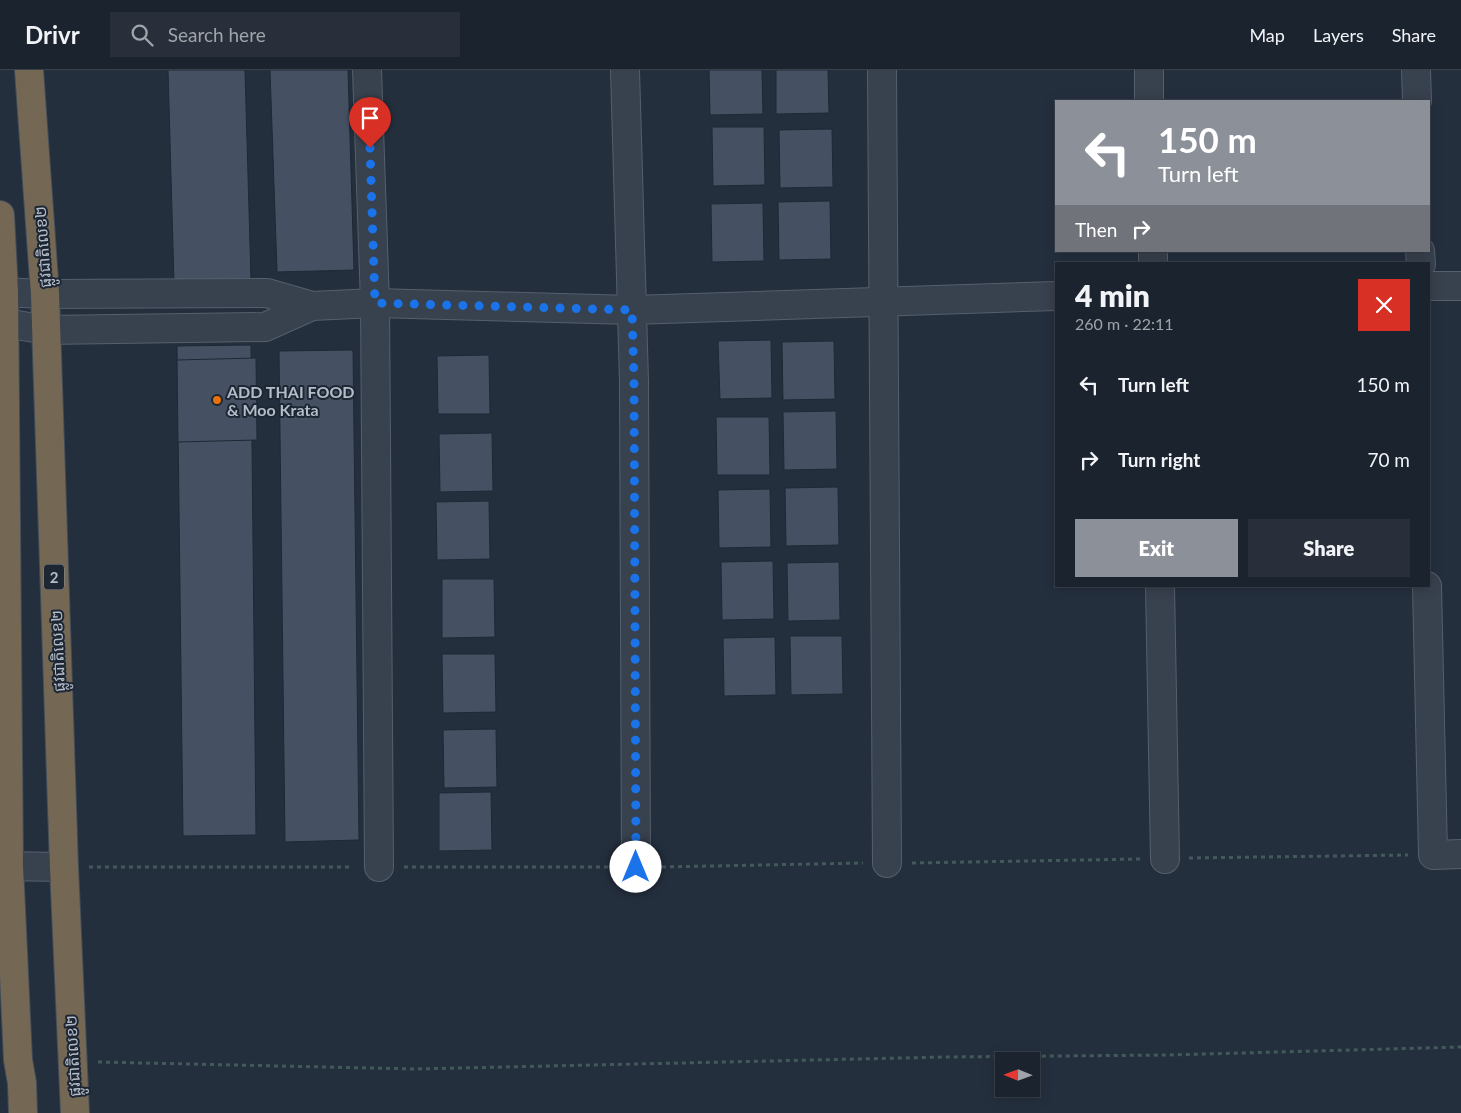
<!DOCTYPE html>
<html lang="en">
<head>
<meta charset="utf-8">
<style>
	body { margin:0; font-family:Lato,"Noto Sans Khmer",sans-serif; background:#282f3a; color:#f1f3f6; height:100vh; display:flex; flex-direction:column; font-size:19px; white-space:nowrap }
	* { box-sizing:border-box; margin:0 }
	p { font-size:16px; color:#a0a4aa }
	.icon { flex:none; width:28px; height:28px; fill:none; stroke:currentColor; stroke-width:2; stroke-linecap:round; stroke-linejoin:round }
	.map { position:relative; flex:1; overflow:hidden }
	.panel { position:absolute; left:1055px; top:192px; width:375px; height:325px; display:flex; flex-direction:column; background:#1b232e; border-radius:0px; box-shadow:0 2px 12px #0003,0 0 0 1px #39404a }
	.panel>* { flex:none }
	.top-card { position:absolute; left:1055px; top:30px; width:375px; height:152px; border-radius:0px; box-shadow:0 2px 12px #0003,0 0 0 1px #39404a; background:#8c9099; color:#fff; overflow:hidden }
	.needle { width:32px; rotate:271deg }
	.fabs { position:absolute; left:995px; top:982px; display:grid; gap:10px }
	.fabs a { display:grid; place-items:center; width:45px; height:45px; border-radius:0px; background:#1b232e; box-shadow:0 2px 12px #0003,0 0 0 1px #39404a; font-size:25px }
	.pin { position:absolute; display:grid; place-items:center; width:42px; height:42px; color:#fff; margin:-51px -21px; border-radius:50% 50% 50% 0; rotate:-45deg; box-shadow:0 0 5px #0007 }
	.pin .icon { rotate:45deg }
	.me { position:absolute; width:55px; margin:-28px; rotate:0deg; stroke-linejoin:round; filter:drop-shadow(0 0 4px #0008) }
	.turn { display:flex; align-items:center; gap:18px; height:105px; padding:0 20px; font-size:22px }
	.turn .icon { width:65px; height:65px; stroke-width:2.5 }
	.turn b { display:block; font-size:35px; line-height:42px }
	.then { display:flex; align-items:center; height:48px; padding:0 20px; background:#0003; gap:10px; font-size:19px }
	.round { display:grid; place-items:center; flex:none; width:52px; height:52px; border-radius:0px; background:#282f3a }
	.summary { display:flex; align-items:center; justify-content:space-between; height:85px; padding:0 20px }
	h1 { font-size:30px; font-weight:800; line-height:38px }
	.button { display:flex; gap:10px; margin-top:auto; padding:10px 20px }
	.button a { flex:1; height:58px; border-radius:0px; background:#8c9099; color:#fff; font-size:20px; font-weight:800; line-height:58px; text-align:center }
	.button a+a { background:#282f3a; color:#f1f3f6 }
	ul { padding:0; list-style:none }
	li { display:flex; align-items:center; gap:15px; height:75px; padding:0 20px }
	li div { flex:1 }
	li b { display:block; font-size:19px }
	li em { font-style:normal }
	header { display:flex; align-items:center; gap:30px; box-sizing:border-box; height:70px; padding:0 25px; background:#1b232e; border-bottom:1px solid #39404a }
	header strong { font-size:24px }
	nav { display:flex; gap:28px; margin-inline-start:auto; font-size:18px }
	.search { width:350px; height:45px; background:#282f3a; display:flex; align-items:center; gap:12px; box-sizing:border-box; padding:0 18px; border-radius:0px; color:#a0a4aa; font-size:19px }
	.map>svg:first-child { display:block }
</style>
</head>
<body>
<header>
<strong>Drivr</strong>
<div class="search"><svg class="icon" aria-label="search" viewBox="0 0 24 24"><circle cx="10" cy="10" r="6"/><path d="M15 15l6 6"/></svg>Search here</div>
<nav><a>Map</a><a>Layers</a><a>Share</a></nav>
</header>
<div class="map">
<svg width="1461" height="1043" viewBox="0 0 1461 1043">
	<rect width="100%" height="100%" fill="#242f3e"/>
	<g fill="#455162" stroke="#1f2835">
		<path d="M 168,0 L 245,0 L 251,210 L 174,213 Z"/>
		<path d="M 270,0 L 348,0 L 354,200 L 277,202 Z"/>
		<path d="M 709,0 L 762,0 L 763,44 L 710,45 Z"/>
		<path d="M 776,0 L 828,0 L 829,43 L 776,44 Z"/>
		<path d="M 712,57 L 764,57 L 765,115 L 713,116 Z"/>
		<path d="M 832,59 L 833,117 L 780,118 L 779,60 Z"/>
		<path d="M 830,131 L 831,189 L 779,190 L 778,132 Z"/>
		<path d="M 763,133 L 764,191 L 712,192 L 711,134 Z"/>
		<path d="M 771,270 L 772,328 L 720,329 L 718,271 Z"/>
		<path d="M 834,271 L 835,329 L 783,330 L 782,272 Z"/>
		<path d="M 251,275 L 256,765 L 183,766 L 177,276 Z"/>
		<path d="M 353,280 L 359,770 L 285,772 L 279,281 Z"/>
		<path d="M 489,285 L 490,344 L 438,344 L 437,286 Z"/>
		<path d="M 256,288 L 257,370 L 178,372 L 177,290 Z"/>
		<path d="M 836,341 L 837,399 L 784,400 L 783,342 Z"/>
		<path d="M 716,347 L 769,347 L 770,405 L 717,405 Z"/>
		<path d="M 492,363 L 493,421 L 440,422 L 439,364 Z"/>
		<path d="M 838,417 L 839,475 L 786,476 L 785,418 Z"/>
		<path d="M 770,419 L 771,477 L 719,478 L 718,420 Z"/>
		<path d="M 489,431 L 490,489 L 437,490 L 436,432 Z"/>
		<path d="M 773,491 L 774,549 L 722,550 L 721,492 Z"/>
		<path d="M 839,492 L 840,550 L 788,551 L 787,493 Z"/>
		<path d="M 442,509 L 494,509 L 495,567 L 442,568 Z"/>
		<path d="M 790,566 L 842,566 L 843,624 L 791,625 Z"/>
		<path d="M 775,567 L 776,625 L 724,626 L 723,568 Z"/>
		<path d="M 442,584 L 495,584 L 496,642 L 443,643 Z"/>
		<path d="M 496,659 L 497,717 L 444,718 L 443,660 Z"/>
		<path d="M 491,722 L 492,780 L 439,781 L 439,723 Z"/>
	</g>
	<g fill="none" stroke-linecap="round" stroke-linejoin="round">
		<g stroke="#565f6c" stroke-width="30">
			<g id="minor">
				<path d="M 367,0 L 375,233 L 379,797"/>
				<path d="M 625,0 L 634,311 L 636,797"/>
				<path d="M 882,0 L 887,793"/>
				<path d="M 1149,0 L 1149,31"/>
				<path d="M 1416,0 L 1417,31"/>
				<path d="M 1153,181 L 1153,194"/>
				<path d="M 1420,181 L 1421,194"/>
				<path d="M 1429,216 L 1461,216"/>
				<path d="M 0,222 L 45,224 L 267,223 L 312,236 L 375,233 L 632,240 L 1056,226"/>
				<path d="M 0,252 L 46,260 L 265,257 L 312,236"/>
				<path d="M 1160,516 L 1165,789"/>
				<path d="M 1427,516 L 1433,785 L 1461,784"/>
				<path d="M 0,796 L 64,797"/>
			</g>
		</g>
		<g stroke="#434c59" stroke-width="30">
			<g id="highway">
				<path d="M 29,0 L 45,224 L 64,797 L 75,1043"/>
				<path d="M 0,145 L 4,222 L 9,796 L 18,990 L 22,1013 L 23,1043"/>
			</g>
		</g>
		<g stroke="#44595c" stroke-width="3" stroke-dasharray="4 4" stroke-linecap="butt">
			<path d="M 1189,788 L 1408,785"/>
			<path d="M 912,793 L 1140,789"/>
			<path d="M 89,797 L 353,797"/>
			<path d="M 404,797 L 611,797"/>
			<path d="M 662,797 L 863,793"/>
			<path d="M 98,992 L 415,999 L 946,987 L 1168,985 L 1461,977"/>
		</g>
		<use href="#minor" stroke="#38414e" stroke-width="28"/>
		<use href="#highway" stroke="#746855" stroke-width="28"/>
	</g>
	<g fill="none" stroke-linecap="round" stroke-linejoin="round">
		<path stroke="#1a73e8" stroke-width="9" stroke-dasharray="0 16.2" d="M 370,78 L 375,233 L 632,240 L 634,311 L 636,797"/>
	</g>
	<circle fill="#e8710a" stroke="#1d2633" stroke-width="2" cx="217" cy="330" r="5"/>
	<g text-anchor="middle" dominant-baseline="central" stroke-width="4" stroke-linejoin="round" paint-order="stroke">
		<rect fill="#1d2633" stroke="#878f9c" stroke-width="1" x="44" y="494.5" width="20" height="25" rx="4"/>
		<g font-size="15" font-weight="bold" fill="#b4bcc9">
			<text x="54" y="507">2</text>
		</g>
		<g font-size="16" fill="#b4bcc9" stroke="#1d2633">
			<text transform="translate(42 177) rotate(-94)">ផ្លូវជាតិលេខ២</text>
			<text transform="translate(57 581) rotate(-92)">ផ្លូវជាតិលេខ២</text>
			<text transform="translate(72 986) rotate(-93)">ផ្លូវជាតិលេខ២</text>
		</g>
		<g font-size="16" font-weight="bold" fill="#b4bcc9" stroke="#1d2633" text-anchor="start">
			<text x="227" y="321">ADD THAI FOOD<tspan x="227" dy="18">&amp; Moo Krata</tspan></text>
		</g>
	</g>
</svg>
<div class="fabs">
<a><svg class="needle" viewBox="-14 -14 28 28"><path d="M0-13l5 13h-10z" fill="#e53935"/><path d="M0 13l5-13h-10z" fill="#a0a4aa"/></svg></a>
</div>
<div class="pin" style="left:370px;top:78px;background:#d93025"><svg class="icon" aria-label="arrive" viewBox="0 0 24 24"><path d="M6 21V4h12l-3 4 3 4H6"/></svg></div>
<svg class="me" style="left:636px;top:797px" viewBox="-20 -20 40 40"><circle r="19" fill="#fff"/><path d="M0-13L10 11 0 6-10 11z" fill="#1a73e8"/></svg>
<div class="top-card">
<div class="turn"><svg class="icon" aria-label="left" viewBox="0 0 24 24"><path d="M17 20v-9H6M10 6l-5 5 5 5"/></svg><div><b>150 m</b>Turn left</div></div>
<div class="then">Then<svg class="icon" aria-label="right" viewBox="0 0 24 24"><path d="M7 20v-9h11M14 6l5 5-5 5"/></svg></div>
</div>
<section class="panel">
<div class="summary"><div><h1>4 min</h1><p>260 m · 22:11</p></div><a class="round" style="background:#d93025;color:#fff"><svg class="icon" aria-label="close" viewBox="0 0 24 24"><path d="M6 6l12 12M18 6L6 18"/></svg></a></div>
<ul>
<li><svg class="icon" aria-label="left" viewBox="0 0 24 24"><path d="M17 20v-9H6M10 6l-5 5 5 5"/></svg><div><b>Turn left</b></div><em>150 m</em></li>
<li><svg class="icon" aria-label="right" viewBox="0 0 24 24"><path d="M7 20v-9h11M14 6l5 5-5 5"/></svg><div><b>Turn right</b></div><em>70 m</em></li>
</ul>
<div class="button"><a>Exit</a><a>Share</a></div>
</section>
</div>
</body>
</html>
